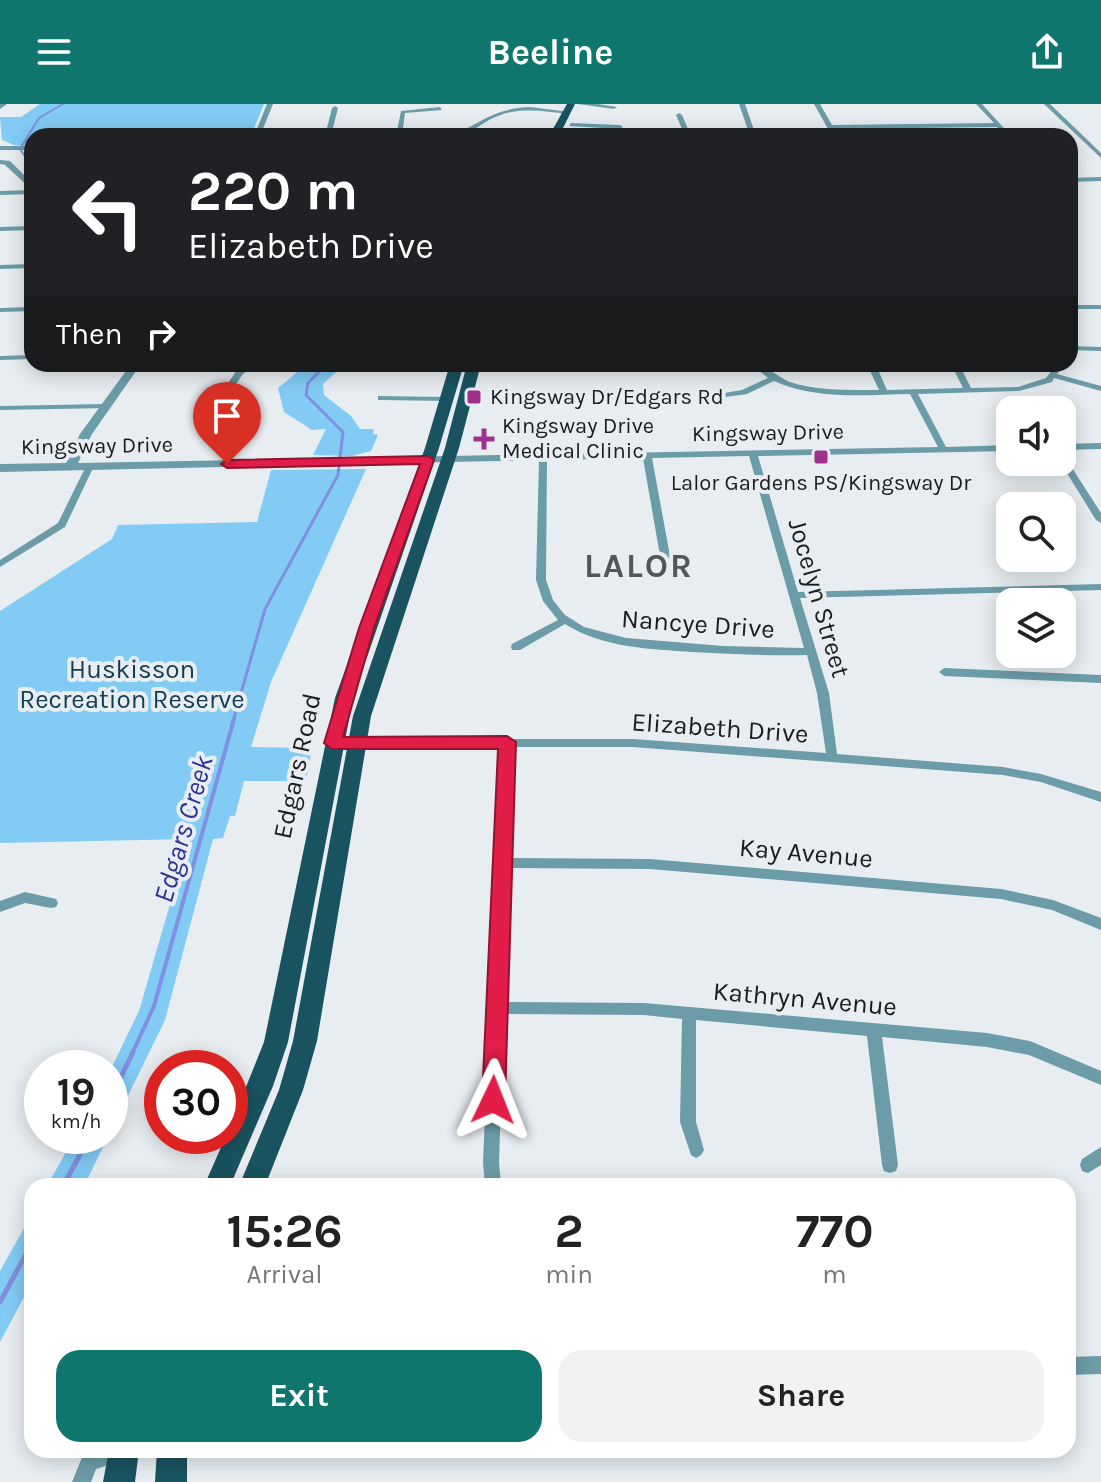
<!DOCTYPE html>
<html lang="en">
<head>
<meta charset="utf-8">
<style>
	body { margin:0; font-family:Karla,sans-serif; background:#f2f2f2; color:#222; height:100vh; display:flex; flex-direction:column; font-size:30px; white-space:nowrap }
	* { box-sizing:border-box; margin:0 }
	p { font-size:26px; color:#767676 }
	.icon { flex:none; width:44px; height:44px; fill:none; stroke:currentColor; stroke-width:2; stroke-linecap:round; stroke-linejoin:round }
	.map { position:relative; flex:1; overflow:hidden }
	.side { position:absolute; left:24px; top:1074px; width:1052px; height:280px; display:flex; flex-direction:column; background:#fff; border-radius:24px; box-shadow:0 4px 20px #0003 }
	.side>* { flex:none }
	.banner { position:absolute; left:24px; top:24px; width:1054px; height:244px; border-radius:24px; box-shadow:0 4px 20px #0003; background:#202124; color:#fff; overflow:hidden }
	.tools { position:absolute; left:996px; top:292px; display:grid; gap:16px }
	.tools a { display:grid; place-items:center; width:80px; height:80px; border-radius:16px; background:#fff; box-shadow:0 4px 20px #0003; font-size:40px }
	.speed { position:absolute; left:24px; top:946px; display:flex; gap:16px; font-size:40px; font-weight:700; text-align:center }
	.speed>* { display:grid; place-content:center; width:104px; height:104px; border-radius:50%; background:#fff; box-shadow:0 4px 20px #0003; line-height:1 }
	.speed small { font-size:20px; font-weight:400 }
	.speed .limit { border:12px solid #d22; background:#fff; color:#111 }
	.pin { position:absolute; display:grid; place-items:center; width:68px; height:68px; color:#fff; margin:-82px -34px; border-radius:50% 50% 50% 0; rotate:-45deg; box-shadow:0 0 8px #0007 }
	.pin .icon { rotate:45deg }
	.me { position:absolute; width:88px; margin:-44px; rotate:2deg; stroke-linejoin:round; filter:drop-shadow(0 0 6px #0008) }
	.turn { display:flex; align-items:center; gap:28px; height:168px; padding:0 32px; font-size:36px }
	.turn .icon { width:104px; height:104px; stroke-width:2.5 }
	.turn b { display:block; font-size:56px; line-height:68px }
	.then { display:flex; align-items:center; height:76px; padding:0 32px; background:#0003; gap:16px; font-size:30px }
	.eta { display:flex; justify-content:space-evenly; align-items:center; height:136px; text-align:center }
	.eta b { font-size:48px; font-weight:700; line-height:56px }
	.action { display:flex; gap:16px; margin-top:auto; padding:16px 32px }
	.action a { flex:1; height:92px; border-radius:24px; background:#0f766e; color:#fff; font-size:32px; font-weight:700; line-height:92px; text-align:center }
	.action a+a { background:#f2f2f2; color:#222 }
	header { display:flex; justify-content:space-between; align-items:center; height:104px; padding:0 32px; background:#0f766e; color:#fff; font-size:36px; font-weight:700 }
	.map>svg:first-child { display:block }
</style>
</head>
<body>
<header><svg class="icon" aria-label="menu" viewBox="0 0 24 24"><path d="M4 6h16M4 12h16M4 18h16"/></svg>Beeline<svg class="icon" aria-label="share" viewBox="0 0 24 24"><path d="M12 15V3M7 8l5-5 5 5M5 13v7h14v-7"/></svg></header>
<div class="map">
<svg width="1101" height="1378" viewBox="0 0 1101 1378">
	<rect width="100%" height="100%" fill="#e8edf1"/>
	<g fill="#82cbf4">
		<path d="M 40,0 L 264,0 L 251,32 L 32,32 L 32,42 L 14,41 L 2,36 L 0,13 L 21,13 Z"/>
		<path d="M 307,260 L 345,260 L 323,280 L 324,291 L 351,312 L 360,325 L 374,325 L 373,330 L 378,331 L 371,347 L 352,352 L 313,351 L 326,325 L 312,326 L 284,308 L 278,284 Z"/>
		<path d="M 366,365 L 271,578 L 251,643 L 312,644 L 306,677 L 244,677 L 235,712 L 230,712 L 223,734 L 213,735 L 165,916 L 84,1082 L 47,1082 L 75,1032 L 110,1032 L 110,967 L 139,907 L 189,735 L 0,739 L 0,507 L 112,435 L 118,421 L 257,418 L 271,366 Z"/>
		<path d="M 32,1110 L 32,1178 L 0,1238 L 0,1167 Z"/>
	</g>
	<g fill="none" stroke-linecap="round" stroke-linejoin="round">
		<path stroke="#8090e0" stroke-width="2" d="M 32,53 L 24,51 L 20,45 L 39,14 L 63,0"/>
		<path stroke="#8090e0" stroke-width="3" d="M 233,617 L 265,505 L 338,371 L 343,328 L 306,291 L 308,279 L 327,260"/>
		<path stroke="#8090e0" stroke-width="4" d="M 132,950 L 154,902 L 234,615"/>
		<g stroke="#8090e0" stroke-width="5">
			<path d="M 110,996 L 133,948"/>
			<path d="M 63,1082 L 90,1032"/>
			<path d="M 0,1198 L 32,1139"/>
		</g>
		<g fill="#6c9ca7" fill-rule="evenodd">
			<path d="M 267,0 L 273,0 L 260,32 L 254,32 Z"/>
			<path d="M 578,0 L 598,0 L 617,3 L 614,5 Z"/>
			<path d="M 739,0 L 745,0 L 756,32 L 750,32 Z"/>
			<path d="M 814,0 L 820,0 L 832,21 L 994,19 L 976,0 L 982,0 L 1011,32 L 1005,32 L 997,23 L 834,25 L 838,32 L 832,32 Z"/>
			<path d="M 1044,0 L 1050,0 L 1101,49 L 1101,54 Z"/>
			<path d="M 335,2 L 338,4 L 331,32 L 325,32 L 332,4 Z"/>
			<path d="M 440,3 L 442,6 L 405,9 L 402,32 L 396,32 L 401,7 Z"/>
			<path d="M 530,3 L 570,8 L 567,10 C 545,7 519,3 498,12 C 481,18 471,32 452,32 C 481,18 496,4 530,3 Z"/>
			<path d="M 679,9 L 682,11 L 691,32 L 685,32 L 676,11 Z"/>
			<path d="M 571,19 L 620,21 L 623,23 L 620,25 L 569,22 Z"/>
			<rect x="0" y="42" width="32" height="4"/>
			<path d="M 1101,73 L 1101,77 L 1070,78 L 1070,74 Z"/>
			<path d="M 32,86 L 32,90 L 0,91 L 0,87 Z"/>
			<path d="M 32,122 L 32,126 L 0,127 L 0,123 Z"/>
			<path d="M 32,160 L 32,164 L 0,165 L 0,161 Z"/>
			<rect x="1070" y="201" width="31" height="4"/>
			<path d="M 32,203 L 32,207 L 0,208 L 0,204 Z"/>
			<path d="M 1070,242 L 1101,243 L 1101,247 L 1070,246 Z"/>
			<path d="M 32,251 L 32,255 L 0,256 L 0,252 Z"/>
			<path d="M 247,260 L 256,260 L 243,270 L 220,303 L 214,303 L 213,301 L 237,266 Z"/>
			<path d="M 751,260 C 766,260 777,273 790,278 C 815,287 853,286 879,286 L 871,269 L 863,260 L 871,260 L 879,268 L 887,286 L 963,284 L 951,260 L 959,260 L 971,284 L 1018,283 L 1046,274 L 1057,260 L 1065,260 L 1057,270 L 1101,282 L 1101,287 L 1054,274 L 1052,278 L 1019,287 L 918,290 L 946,343 L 1010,341 L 1010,347 L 758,352 L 798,488 L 1101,480 L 1101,486 L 800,494 L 829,589 L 837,650 L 1003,663 L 1041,670 L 1101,688 L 1101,698 L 1041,678 L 1003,671 L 633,643 L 513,643 L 509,754 L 650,755 L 1001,785 L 1053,796 L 1101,814 L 1101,826 L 1052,806 L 1001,795 L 650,765 L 509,764 L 504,898 L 644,899 L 987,929 L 1030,937 L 1101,967 L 1101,981 L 1029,951 L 987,943 L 882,933 L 898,1061 L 896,1067 L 890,1069 L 884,1067 L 882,1061 L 867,932 L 696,916 L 696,1018 L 704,1046 L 701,1051 L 696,1054 L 691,1051 L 680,1018 L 682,915 L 644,911 L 504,910 L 499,1058 L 501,1082 L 485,1082 L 483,1058 L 501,643 L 332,643 L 326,639 L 332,635 L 633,635 L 826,649 L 817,589 L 807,551 C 769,552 731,550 693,548 C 650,545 603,544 565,520 L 520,546 L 512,546 L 511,543 L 512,540 L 558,516 L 543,497 L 536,476 L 539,356 L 448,358 L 444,355 L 448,352 L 938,343 L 910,290 C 865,291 816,296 774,277 L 747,290 L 712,295 L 712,291 L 742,286 L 768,274 ZM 749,352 L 804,544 L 723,542 L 626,534 L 584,523 L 565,511 L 553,496 L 546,476 L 547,356 L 643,354 L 662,463 L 667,466 L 672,463 L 652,354 Z"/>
			<path d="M 378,292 L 447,293 L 451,295 L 447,297 L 381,296 L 378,296 Z"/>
			<path d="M 106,300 L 110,302 L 109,304 L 0,306 L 0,302 Z"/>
			<path d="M 1101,339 L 1101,345 L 1062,346 L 1062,340 Z"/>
			<path d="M 1062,352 L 1065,353 L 1101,409 L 1101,419 L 1096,416 L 1060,358 L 1062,358 Z"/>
			<path d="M 89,361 L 93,364 L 65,423 L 0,463 L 0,456 L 58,419 L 85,364 Z"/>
			<path d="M 944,564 L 1101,571 L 1101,579 L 944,572 L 939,568 Z"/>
			<path d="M 25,788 L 56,795 L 58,799 L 56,803 L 51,804 L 25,799 L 0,808 L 0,797 Z"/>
			<path d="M 1101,1043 L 1101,1061 L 1088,1069 L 1082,1067 L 1080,1061 L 1082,1055 Z"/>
			<path d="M 1101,1252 L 1101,1270 L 1068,1271 L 1068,1253 Z"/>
			<path d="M 98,1346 L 132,1347 L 130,1354 L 96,1365 L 91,1378 L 72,1378 L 83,1351 Z"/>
		</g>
		<g fill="#6c9ca7" fill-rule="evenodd">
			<path d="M 0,0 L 7,0 L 0,5 Z"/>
			<path d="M 0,56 L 10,57 L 32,79 L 32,86 L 5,61 L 0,60 Z"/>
			<path d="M 131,260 L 141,260 L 92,330 L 78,359 L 448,352 L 454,355 L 448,358 L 0,368 L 0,360 L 66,359 L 80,330 Z"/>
		</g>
		<g fill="#19535f" fill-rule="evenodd">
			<path d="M 567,0 L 575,0 L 559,32 L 549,32 Z"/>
			<path d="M 450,260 L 464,260 L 439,344 L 353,594 L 288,938 L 273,982 L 230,1082 L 204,1082 L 226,1032 L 230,1032 L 230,1023 L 264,938 L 335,594 L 425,344 Z"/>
			<path d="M 467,260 L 481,260 L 459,344 L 371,612 L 317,937 L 303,986 L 265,1082 L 239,1082 L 279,986 L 293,937 L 353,612 L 445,344 Z"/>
			<path d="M 109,1346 L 139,1346 L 135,1378 L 103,1378 Z"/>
			<path d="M 157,1346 L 187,1346 L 187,1378 L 155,1378 Z"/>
		</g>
	</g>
	<path fill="#e11d48" stroke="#92132f" stroke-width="2" d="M 428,352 L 434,356 L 374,524 L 343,633 L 507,632 L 516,638 L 505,996 L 501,1004 L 493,1007 L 485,1004 L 482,996 L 498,645 L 332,645 L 324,639 L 359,524 L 420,360 L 227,364 L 221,360 L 227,356 Z"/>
	<g fill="#9f308e" stroke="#e8edf1" stroke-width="3">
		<rect x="466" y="285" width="16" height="16" rx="4"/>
		<path d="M480 323h8v8h8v8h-8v8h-8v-8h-8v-8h8z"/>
		<rect x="813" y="345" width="16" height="16" rx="4"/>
	</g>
	<g text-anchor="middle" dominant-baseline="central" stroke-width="8" stroke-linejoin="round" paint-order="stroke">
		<g font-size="22" fill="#1b1d1e" stroke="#e8edf1" text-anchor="start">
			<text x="490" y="293">Kingsway Dr/Edgars Rd</text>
			<text x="502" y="322">Kingsway Drive<tspan x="502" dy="25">Medical Clinic</tspan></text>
			<text x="821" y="379" text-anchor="middle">Lalor Gardens PS/Kingsway Dr</text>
		</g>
		<g font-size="22" fill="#1b1d1e" stroke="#e8edf1">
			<text transform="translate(768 329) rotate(-1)">Kingsway Drive</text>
			<text transform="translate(97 342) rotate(-1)">Kingsway Drive</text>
		</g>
		<g font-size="26" fill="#1b1d1e" stroke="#e8edf1">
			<text transform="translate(819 494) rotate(74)">Jocelyn Street</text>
			<text transform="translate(698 520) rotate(4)">Nancye Drive</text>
			<text transform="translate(720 624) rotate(4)">Elizabeth Drive</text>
			<text transform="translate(297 662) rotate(-78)">Edgars Road</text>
			<text transform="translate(806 749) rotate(5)">Kay Avenue</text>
			<text transform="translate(805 895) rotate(5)">Kathryn Avenue</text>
		</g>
		<g font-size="26" fill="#113d53" stroke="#e8edf1">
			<text x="132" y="565">Huskisson<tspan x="132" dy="30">Recreation Reserve</tspan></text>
		</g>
		<g font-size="28" font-style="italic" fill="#2e3390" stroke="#e8edf1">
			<text transform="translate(183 725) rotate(-74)">Edgars Creek</text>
		</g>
		<g font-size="34" font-weight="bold" letter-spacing="2" fill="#525659" stroke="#e8edf1">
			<text x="639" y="462">LALOR</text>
		</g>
	</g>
</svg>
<div class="tools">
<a><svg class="icon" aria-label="sound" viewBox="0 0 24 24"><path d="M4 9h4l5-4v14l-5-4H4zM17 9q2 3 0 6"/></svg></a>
<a><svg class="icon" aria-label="search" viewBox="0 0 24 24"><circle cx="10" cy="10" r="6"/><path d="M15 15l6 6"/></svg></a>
<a><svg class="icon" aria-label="layers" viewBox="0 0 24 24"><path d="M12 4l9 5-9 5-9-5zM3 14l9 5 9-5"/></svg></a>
</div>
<div class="speed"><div>19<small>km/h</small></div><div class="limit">30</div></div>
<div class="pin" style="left:227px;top:360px;background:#d93025"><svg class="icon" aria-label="arrive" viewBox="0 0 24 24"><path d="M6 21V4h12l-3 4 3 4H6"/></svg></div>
<svg class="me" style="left:493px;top:996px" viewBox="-20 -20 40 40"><path d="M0-17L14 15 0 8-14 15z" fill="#e11d48" stroke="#fff" stroke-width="4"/></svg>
<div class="banner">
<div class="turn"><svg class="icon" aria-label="left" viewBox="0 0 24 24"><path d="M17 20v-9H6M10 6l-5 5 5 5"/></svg><div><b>220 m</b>Elizabeth Drive</div></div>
<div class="then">Then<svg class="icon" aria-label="right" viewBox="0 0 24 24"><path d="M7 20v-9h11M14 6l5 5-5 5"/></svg></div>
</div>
<section class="side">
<div class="eta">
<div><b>15:26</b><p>Arrival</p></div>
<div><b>2</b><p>min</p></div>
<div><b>770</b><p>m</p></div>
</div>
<div class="action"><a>Exit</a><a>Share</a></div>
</section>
</div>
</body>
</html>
